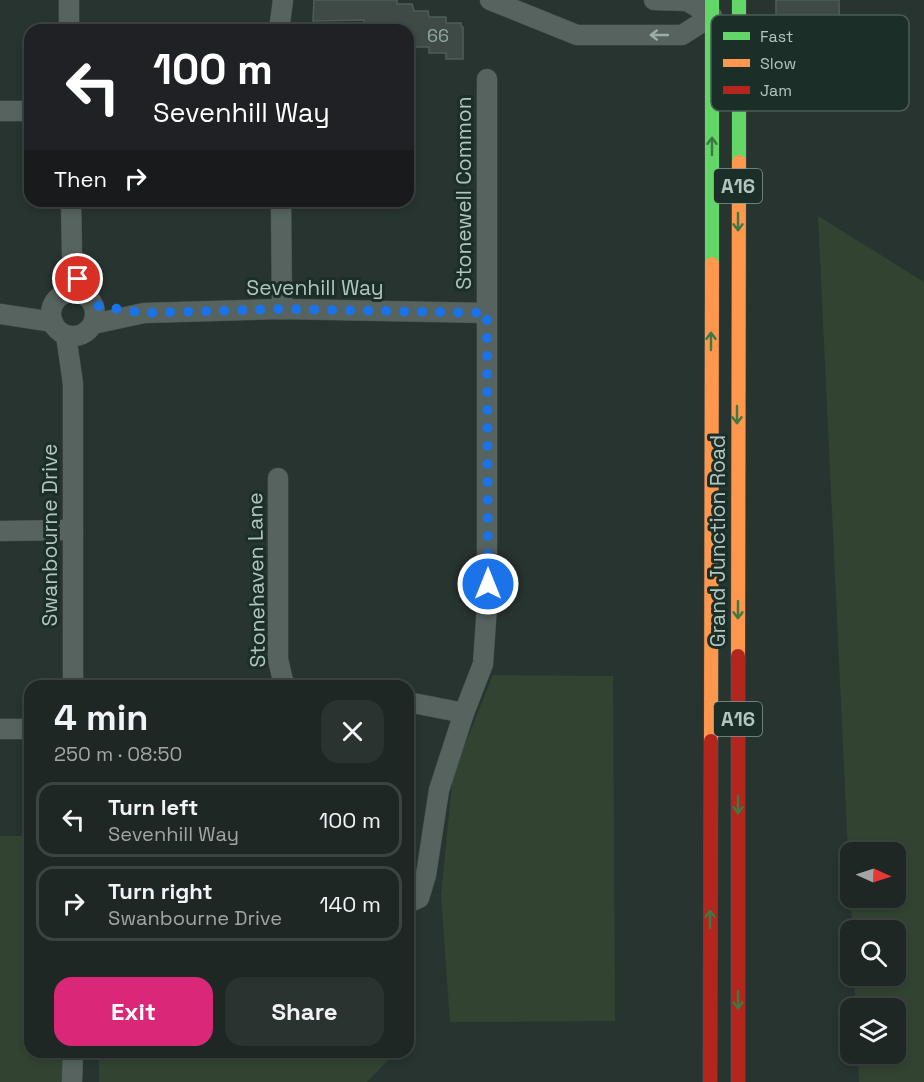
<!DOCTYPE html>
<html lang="en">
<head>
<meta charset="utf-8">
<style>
	body { margin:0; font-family:"Space Grotesk",sans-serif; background:#2b3331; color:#f1f3f6; height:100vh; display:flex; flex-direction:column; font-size:22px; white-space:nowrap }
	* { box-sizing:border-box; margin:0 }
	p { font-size:20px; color:#a1a5a6 }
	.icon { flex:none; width:33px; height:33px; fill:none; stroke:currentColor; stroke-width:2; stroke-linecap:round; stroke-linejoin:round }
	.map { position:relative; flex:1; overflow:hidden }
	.details { position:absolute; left:24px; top:680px; width:390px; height:378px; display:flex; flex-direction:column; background:#1e2724; border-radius:18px; box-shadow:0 3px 9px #0003,0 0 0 2px #3c4441 }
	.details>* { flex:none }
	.top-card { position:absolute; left:24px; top:24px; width:390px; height:183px; border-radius:18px; box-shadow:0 3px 9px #0003,0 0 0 2px #3c4441; background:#202124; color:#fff; overflow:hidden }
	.needle { width:39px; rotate:93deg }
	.controls { position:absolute; left:840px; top:842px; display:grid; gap:12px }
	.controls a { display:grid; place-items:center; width:66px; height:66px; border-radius:12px; background:#1e2724; box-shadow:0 3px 9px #0003,0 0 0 2px #3c4441; font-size:30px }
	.pin { position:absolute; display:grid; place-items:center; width:51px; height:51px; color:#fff; margin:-26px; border:3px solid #fff; border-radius:50%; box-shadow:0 2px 6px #0007 }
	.me { position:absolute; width:66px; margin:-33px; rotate:0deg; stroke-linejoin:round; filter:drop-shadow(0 0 4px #0008) }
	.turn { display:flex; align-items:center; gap:21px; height:126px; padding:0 30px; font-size:27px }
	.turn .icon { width:78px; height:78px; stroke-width:2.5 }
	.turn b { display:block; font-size:42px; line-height:51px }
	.then { display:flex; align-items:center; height:57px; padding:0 30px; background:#0003; gap:12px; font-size:22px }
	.round { display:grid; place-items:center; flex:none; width:63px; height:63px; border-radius:18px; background:#2b3331 }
	.head { display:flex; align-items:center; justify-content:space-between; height:102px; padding:0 30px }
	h1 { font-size:36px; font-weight:700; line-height:45px }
	.button { display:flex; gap:12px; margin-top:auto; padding:12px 30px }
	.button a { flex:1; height:69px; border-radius:18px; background:#db2777; color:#fff; font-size:24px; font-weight:700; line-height:69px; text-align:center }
	.button a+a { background:#2b3331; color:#f1f3f6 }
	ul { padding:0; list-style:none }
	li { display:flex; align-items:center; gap:18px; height:75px; margin:0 12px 9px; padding:0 18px; border:3px solid #3c4441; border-radius:18px }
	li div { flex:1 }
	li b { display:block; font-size:22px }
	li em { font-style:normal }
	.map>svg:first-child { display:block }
</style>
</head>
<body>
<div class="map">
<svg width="924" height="1082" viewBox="0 0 924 1082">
	<rect width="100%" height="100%" fill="#283430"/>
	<g fill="#324431">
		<path d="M 818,216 L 924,282 L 924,1082 L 859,1082 L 858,1053 L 896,1053 L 896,1008 L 856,1008 L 854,975 L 896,975 L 896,930 L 852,930 L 851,897 L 896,897 L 896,852 L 850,852 L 850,893 Z"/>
		<path d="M 493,675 L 613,676 L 615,1021 L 450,1022 L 441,895 L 453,774 Z"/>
		<path d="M 0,836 L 30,836 L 30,1052 L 66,1052 L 63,1082 L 0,1082 Z"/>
		<path d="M 99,1052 L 396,1052 L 367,1082 L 99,1082 Z"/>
	</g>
	<g fill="#3f4945" stroke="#505c58" stroke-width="1.5">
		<path d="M 314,0 L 397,0 L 397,4 L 412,4 L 414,11 L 428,11 L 429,17 L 446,17 L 446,23 L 461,23 L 461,26 L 463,27 L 463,59 L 446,59 L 446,53 L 429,53 L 429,47 L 413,47 L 413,41 L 408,41 L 408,30 L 380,30 L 380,27 L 364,27 L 364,20 L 313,21 Z"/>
		<path d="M 776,0 L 839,0 L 840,52 L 776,50 Z"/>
	</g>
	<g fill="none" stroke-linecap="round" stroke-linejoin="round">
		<g stroke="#464f4c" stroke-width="21">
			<g id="street">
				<path d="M 69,0 L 69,30"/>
				<path d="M 490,0 L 577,35 L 682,35 L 712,16 L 687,1 L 654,0"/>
				<path d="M 279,30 L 283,0"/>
				<path d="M 0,111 L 30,111"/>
				<path d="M 71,201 L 72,255 L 78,279 L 86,296"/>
				<path d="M 281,201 L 282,309"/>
				<circle cx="73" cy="314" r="22"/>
				<path d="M 0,314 L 53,322"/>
				<path d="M 93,324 L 144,313 L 282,309 L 487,313"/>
				<path d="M 66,335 L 73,384 L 73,686"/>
				<path d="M 278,478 L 278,659 L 283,681 L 287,686"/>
				<path d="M 0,531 L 72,530"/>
				<path d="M 408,702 L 464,713"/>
				<path d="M 0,729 L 30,729"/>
				<path d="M 408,903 L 419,898 L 426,875 L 439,790 L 464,713 L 483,664 L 487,606 L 487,79"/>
				<path d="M 72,1082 L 73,1052"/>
			</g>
		</g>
		<g stroke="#454f4c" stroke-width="15">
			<g id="fast">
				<path d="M 739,162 L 739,0"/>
				<path d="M 712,264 L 712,0"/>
			</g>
		</g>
		<g stroke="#454f4c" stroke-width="15">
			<g id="slow">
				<path d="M 738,656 L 739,162"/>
				<path d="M 711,741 L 712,264"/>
			</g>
		</g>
		<g stroke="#454f4c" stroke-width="15">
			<g id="jam">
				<path d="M 710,1082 L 711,741"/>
				<path d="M 738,1082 L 738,656"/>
			</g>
		</g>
		<use href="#street" stroke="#57635e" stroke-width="20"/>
		<use href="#fast" stroke="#63d668" stroke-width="14"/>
		<use href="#slow" stroke="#ff974d" stroke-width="14"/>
		<use href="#jam" stroke="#b3261e" stroke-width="14"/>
	</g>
	<defs><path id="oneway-shaft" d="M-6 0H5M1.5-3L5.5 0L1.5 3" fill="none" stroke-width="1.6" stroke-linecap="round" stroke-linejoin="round" transform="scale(1.5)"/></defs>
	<use stroke="#9aada7" href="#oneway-shaft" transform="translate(659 35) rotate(-180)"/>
	<g stroke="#3c7a45">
		<use href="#oneway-shaft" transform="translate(712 146) rotate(-90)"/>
		<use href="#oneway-shaft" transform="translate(738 222) rotate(90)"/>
		<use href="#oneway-shaft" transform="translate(711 341) rotate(-90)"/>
		<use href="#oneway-shaft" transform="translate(737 415) rotate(90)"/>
		<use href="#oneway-shaft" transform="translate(738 610) rotate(90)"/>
		<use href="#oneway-shaft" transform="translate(738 805) rotate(90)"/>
		<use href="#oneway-shaft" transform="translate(710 919) rotate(-90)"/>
		<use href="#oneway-shaft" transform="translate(738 1000) rotate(90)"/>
	</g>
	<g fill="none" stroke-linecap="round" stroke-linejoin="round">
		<path stroke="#1a73e8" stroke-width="10" stroke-dasharray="0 18" d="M 78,279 L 86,296 L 93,305 L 144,313 L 282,309 L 487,313 L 488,584"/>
	</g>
	<g text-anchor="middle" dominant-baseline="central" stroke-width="6" stroke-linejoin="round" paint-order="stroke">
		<g font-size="18" fill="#94a7a0">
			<text x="438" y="35">66</text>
		</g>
		<g fill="#1c2e28" stroke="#849892" stroke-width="1.5">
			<rect x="714" y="169" width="48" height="34" rx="4.5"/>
			<rect x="714" y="702" width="48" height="34" rx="4.5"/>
		</g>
		<g font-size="20" font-weight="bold" fill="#b1c6bf">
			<text x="738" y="186">A16</text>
			<text x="738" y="719">A16</text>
		</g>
		<g font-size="21" fill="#b1c6bf" stroke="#1c2e28">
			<text transform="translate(463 193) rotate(-90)">Stonewell Common</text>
			<text x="315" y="287">Sevenhill Way</text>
			<text transform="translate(49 535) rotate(-90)">Swanbourne Drive</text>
			<text transform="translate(717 541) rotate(-90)">Grand Junction Road</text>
			<text transform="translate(256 580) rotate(-91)">Stonehaven Lane</text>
		</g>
	</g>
	<rect x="711" y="15" width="198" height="96" rx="9" fill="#1c2e28" stroke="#495c55" stroke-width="1.5"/>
	<rect x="723" y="32" width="27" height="8" fill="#63d668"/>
	<rect x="723" y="59" width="27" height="8" fill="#ff974d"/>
	<rect x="723" y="86" width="27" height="8" fill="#b3261e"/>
	<g font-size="16" fill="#b1c6bf">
		<text x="760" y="42">Fast</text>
		<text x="760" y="69">Slow</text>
		<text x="760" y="96">Jam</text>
	</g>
</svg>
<div class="controls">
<a><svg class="needle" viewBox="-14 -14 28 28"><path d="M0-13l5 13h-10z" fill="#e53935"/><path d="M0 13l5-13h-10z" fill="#a1a5a6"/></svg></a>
<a><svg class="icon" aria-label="search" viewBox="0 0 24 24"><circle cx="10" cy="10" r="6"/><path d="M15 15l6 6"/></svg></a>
<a><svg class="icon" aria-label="layers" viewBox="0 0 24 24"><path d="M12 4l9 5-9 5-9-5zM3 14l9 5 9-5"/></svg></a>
</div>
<div class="pin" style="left:78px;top:279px;background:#d93025"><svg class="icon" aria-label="arrive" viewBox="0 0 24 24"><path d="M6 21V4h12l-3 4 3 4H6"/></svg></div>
<svg class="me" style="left:488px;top:584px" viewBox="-20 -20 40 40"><circle r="17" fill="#1a73e8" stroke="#fff" stroke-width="3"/><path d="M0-11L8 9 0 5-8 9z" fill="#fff"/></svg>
<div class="top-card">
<div class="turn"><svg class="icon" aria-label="left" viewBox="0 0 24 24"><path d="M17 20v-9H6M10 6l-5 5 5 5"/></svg><div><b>100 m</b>Sevenhill Way</div></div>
<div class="then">Then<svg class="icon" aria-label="right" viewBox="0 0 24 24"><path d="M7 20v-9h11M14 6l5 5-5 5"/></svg></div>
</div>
<section class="details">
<div class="head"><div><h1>4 min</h1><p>250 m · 08:50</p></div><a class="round"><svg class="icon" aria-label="close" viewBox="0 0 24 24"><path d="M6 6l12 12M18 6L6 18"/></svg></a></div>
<ul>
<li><svg class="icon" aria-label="left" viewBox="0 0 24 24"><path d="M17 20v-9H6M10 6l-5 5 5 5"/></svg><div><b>Turn left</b><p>Sevenhill Way</p></div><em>100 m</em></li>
<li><svg class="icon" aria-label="right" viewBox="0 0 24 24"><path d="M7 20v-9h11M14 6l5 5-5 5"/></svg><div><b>Turn right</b><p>Swanbourne Drive</p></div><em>140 m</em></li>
</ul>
<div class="button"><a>Exit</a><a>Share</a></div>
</section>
</div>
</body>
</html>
